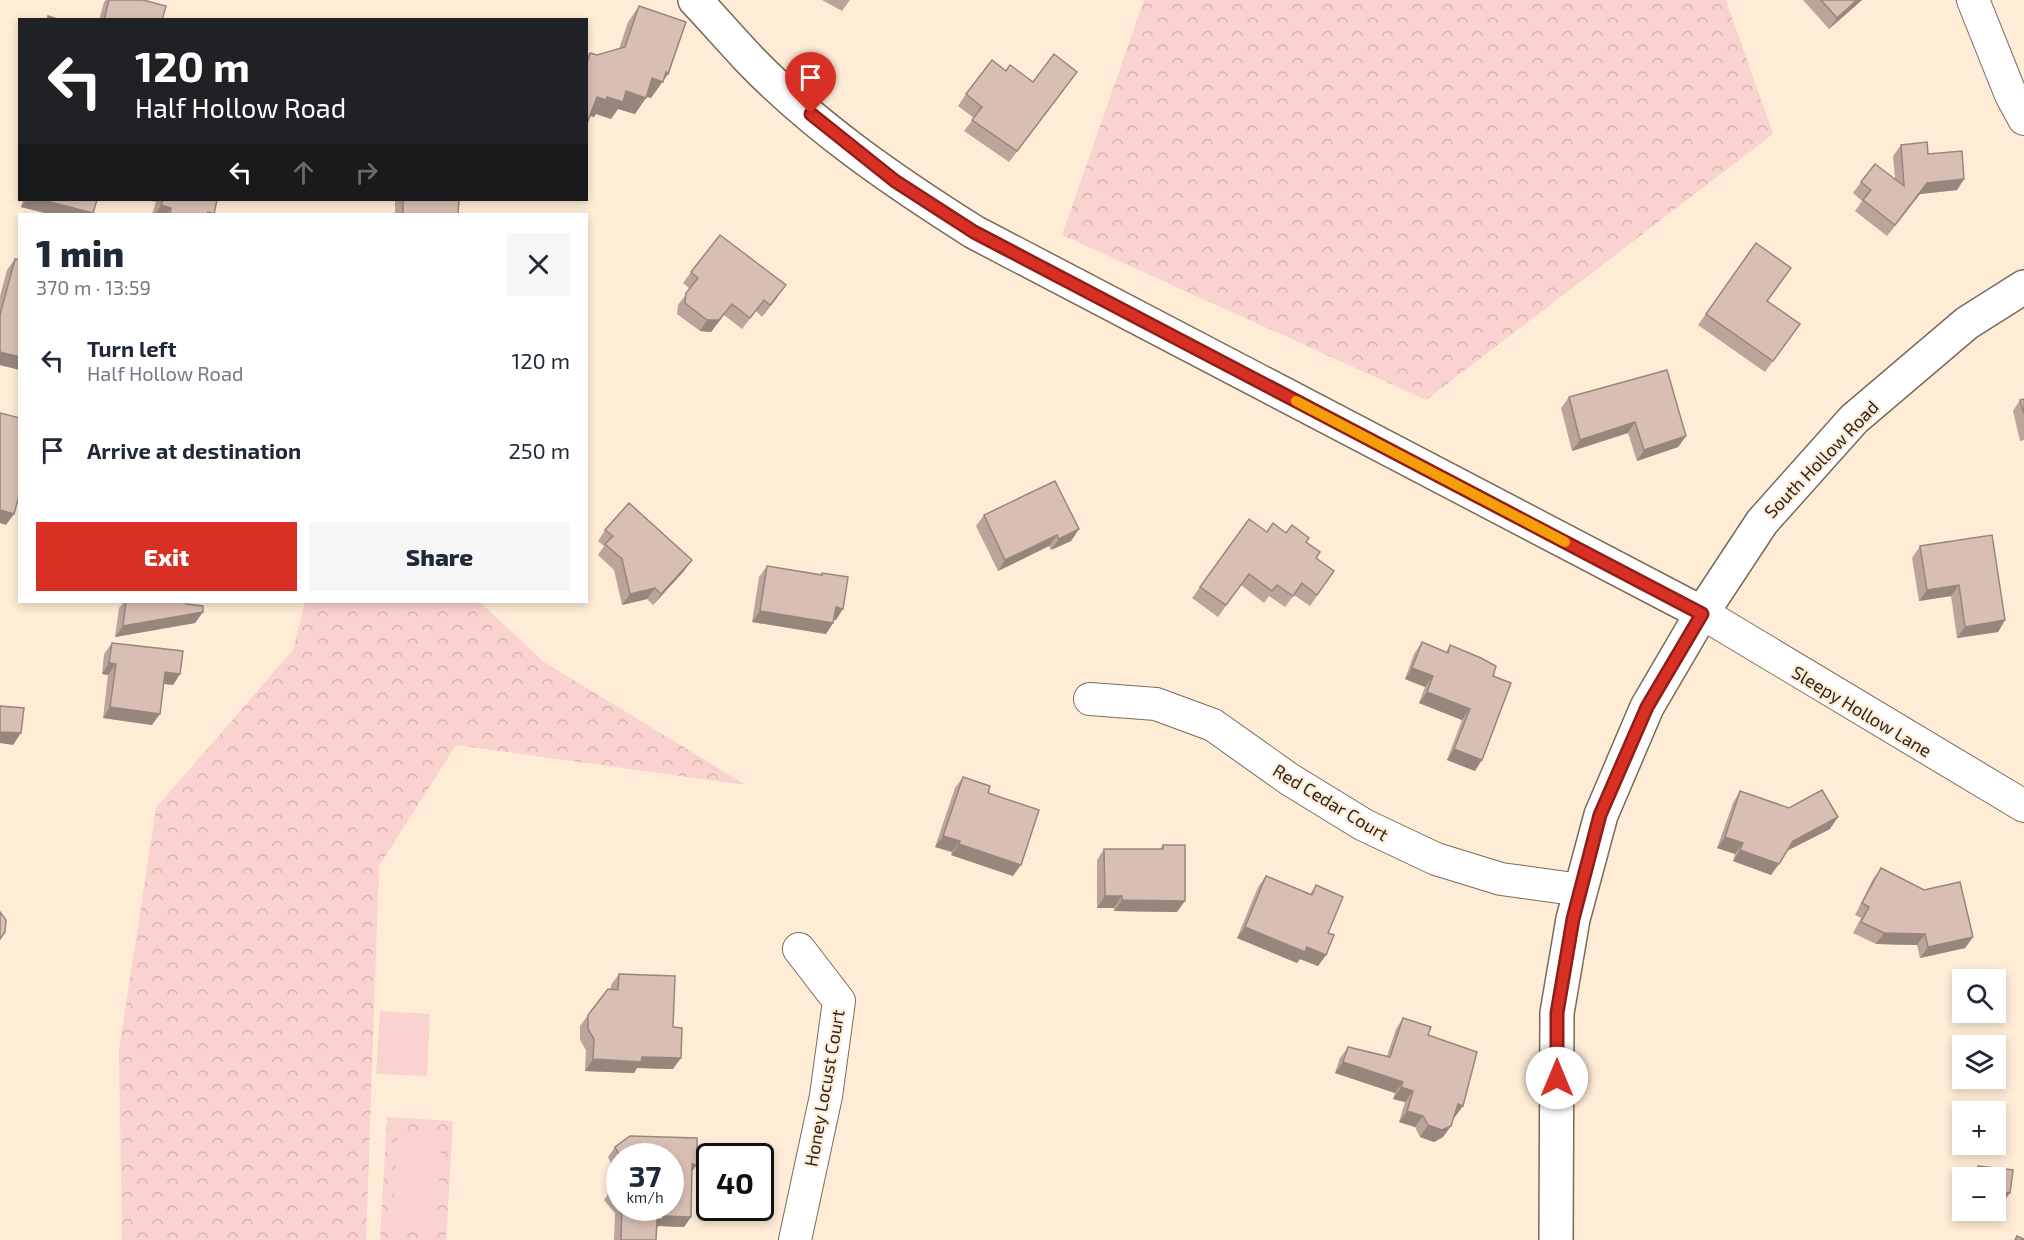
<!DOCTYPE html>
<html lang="en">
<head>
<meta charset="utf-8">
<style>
	body { margin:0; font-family:"Exo 2",sans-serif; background:#f6f6f7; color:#1f2937; height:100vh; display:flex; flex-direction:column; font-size:22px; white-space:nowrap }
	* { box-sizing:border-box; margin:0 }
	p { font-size:20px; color:#747a83 }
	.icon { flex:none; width:33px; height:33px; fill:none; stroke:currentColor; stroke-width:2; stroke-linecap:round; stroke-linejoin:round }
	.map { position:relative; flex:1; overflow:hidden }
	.side { position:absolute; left:18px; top:213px; width:570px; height:390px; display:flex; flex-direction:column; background:#fff; border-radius:0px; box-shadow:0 3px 9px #0003 }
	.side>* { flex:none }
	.banner { position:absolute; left:18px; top:18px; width:570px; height:183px; border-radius:0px; box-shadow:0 3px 9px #0003; background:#202124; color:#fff; overflow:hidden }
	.tools { position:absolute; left:1952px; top:969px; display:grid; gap:12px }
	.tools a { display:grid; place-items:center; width:54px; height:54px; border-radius:0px; background:#fff; box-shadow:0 3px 9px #0003; font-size:30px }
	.speed { position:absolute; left:606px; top:1143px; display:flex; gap:12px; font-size:30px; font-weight:700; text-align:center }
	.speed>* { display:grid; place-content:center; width:78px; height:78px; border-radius:50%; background:#fff; box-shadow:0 3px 9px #0003; line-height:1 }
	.speed small { font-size:15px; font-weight:400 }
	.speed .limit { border:3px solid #111; border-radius:9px; background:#fff; color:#111 }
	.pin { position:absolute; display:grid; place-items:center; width:51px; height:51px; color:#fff; margin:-62px -26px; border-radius:50% 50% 50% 0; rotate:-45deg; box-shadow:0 0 6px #0007 }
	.pin .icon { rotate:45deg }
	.me { position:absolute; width:66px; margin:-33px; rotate:0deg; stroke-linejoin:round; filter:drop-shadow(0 0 4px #0008) }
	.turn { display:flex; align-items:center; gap:21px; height:126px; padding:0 18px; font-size:27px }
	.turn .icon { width:78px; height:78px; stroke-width:2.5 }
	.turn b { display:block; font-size:42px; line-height:51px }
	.lanes { display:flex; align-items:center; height:57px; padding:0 18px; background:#0003; justify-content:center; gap:30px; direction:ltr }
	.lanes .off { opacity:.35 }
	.round { display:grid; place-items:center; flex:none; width:63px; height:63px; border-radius:0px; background:#f6f6f7 }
	.summary { display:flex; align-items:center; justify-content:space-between; height:102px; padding:0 18px }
	h1 { font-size:36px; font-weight:800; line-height:45px }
	.button { display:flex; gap:12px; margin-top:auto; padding:12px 18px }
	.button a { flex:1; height:69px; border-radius:0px; background:#d93025; color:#fff; font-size:24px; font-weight:800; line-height:69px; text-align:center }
	.button a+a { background:#f6f6f7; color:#1f2937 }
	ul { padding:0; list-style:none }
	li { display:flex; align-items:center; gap:18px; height:90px; padding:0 18px }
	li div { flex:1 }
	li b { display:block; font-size:22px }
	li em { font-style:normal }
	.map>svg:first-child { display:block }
</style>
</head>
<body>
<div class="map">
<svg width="2024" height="1240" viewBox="0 0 2024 1240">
	<defs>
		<pattern id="forest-crowns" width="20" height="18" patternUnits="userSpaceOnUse" patternTransform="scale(1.5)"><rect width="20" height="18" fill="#fad2cf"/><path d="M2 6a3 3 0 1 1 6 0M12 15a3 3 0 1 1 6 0" fill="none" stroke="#d7b4b1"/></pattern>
	</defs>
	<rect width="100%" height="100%" fill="#feecd7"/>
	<g fill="url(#forest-crowns)">
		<path d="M 1144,0 L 1726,0 L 1773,134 L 1426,400 L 1062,235 Z"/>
		<path d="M 305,602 L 480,602 L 544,662 L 746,785 L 456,745 L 379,866 L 366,1240 L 122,1240 L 119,1050 L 156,808 L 293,650 Z"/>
		<path d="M 387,1117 L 453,1121 L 446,1240 L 380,1240 Z"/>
	</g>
	<g fill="#fad2cf">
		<path d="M 380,1011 L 430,1014 L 427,1076 L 376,1074 Z"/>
		<path d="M 398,1131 L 442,1134 L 436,1231 L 392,1228 Z"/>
	</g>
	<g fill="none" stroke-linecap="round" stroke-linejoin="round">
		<g stroke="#7a6b58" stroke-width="34">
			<g id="minor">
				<path d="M 1973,0 L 2011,95 L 2024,119"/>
				<path d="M 1702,613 L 2024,806"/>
				<path d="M 1090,699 L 1156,704 L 1213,725 L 1289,779 L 1364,825 L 1436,859 L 1501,879 L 1581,890"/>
				<path d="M 795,1240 L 826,1096 L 839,1001 L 799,949"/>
			</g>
		</g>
		<g stroke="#7a6b58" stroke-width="36">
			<g id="tertiary">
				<path d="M 695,0 C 714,20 732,41 751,61 C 816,128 895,182 974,232 L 1702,613"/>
				<path d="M 1556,1240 L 1557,1013 L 1573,919 L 1601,815 L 1647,707 L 1702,613 L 1762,522 L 1854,419 L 1967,323 L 2024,287"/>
			</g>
		</g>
		<use href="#minor" stroke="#fff" stroke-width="32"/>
		<use href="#tertiary" stroke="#fff" stroke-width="33"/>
	</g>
	<g fill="#bba49a" fill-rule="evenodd">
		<path d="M 106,0 L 143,0 L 162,20 L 99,20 L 104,2 Z"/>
		<path d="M 822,0 L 850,0 L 842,11 Z"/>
		<path d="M 1803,0 L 1862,0 L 1829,29 Z"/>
		<path d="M 639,6 L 668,74 L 651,98 L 646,97 L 635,114 L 618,109 L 611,119 L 596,114 L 594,117 L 590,116 L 586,126 L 586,58 L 590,53 L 597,55 L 619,49 L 628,22 Z"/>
		<path d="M 1006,71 L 1033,82 L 1077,72 L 1009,162 L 964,131 L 974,118 L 958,106 L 966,94 Z"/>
		<path d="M 1901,145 L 1928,154 L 1964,179 L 1957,190 L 1920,194 L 1887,236 L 1855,211 L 1862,201 L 1853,193 L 1861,182 L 1895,179 L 1893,156 Z"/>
		<path d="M 23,200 L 97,200 L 92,214 L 49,214 L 21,207 Z"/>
		<path d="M 148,200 L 217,200 L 213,214 L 152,214 L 156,202 Z"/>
		<path d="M 395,200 L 459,200 L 458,214 L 395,214 Z"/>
		<path d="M 1756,243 L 1768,301 L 1800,324 L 1765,372 L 1698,325 Z"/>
		<path d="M 15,259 L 20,370 L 0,365 L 0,296 L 7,270 Z"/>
		<path d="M 691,272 L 778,297 L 762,317 L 756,311 L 742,329 L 724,315 L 711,332 L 700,331 L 677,314 L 678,305 L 690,289 L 683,283 Z"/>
		<path d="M 1569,397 L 1686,436 L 1678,447 L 1637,461 L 1628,433 L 1572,451 L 1561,408 Z"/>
		<path d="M 2024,399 L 2024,440 L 2020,441 L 2013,411 L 2020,400 Z"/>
		<path d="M 984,515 L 1079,529 L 1071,541 L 1051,550 L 1049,546 L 998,571 L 976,526 Z"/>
		<path d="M 1249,519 L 1267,532 L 1286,533 L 1306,542 L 1316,558 L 1334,571 L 1310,606 L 1294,595 L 1285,607 L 1269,596 L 1264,603 L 1241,585 L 1218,617 L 1192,598 Z"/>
		<path d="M 605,530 L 684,571 L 653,605 L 647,599 L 622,605 L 614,570 L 598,555 L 604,546 L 598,541 Z"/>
		<path d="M 1920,546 L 2005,620 L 1998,632 L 1957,638 L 1951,596 L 1919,601 L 1912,558 Z"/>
		<path d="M 767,566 L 821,575 L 822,573 L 836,620 L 834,620 L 833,623 L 826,634 L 752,622 L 759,577 Z"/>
		<path d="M 124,602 L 185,602 L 186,604 L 203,612 L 195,623 L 115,637 L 119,608 Z"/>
		<path d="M 1422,642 L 1446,652 L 1450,645 L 1493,676 L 1475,771 L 1447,760 L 1462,720 L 1419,703 L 1425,687 L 1405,679 L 1414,654 Z"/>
		<path d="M 112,643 L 180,674 L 173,685 L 164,684 L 152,725 L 103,718 L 108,675 L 102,674 L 104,654 Z"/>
		<path d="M 963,777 L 988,793 L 1013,876 L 951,855 L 952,852 L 935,847 L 955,788 Z"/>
		<path d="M 1740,791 L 1830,829 L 1786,851 L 1771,875 L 1733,861 L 1735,854 L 1717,848 L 1733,803 Z"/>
		<path d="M 1163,845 L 1177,912 L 1114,911 L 1114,908 L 1097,908 L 1097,860 L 1104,849 L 1160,849 Z"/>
		<path d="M 1881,868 L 1973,937 L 1965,948 L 1920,958 L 1917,945 L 1876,944 L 1853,933 L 1861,918 L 1855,915 L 1873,879 Z"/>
		<path d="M 1266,876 L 1310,894 L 1316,885 L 1328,933 L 1326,955 L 1318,966 L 1300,959 L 1297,963 L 1237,938 L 1258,887 Z"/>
		<path d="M 619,974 L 673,1027 L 673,1069 L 637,1068 L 634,1073 L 585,1071 L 586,1050 L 580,1040 L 580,1026 L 588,1015 L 611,990 L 611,985 Z"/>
		<path d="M 1403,1018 L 1428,1035 L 1455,1117 L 1454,1117 L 1451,1126 L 1443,1137 L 1434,1142 L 1420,1137 L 1415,1127 L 1399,1122 L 1405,1102 L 1393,1099 L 1395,1093 L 1335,1073 L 1340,1058 L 1348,1047 L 1387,1056 L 1396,1029 Z"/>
		<path d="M 615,1147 L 692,1172 L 691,1217 L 684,1227 L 658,1226 L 657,1229 L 656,1240 L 614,1240 L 615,1213 L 604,1200 L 612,1188 L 612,1185 L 617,1176 L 608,1157 ZM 620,1156 L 670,1208 L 620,1208 Z"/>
		<path d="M 1978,1166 L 2013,1170 L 2010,1193 L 2006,1198 L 1995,1197 L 1995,1178 L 1973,1178 L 1974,1172 Z"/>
	</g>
	<g fill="#98867d">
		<path d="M 1857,0 L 1862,0 L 1829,29 L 1837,18 Z"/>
		<path d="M 666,72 L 668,74 L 651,98 L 641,95 L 652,78 Z"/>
		<path d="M 1077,72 L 1069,83 L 1009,162 L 1017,151 Z"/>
		<path d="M 626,91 L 646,98 L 635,114 L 618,109 L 611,119 L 596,114 L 594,117 L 586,114 L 597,97 Z"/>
		<path d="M 1964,179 L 1957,190 L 1920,194 L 1887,236 L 1927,183 Z"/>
		<path d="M 26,200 L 42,200 L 93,213 L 92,214 L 49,214 L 21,207 Z"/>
		<path d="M 161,205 L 171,208 L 167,214 L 155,214 Z"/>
		<path d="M 732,304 L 711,332 L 700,331 L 707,320 Z"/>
		<path d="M 0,352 L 20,357 L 20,370 L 0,365 Z"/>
		<path d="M 1635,422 L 1628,433 L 1572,451 L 1580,440 Z"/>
		<path d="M 1686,436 L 1678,447 L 1637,461 L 1644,450 Z"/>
		<path d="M 0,510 L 14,514 L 6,525 L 0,523 Z"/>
		<path d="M 1079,529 L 1071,541 L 1051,550 L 1059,539 Z"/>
		<path d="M 1057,535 L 1049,546 L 998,571 L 1005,560 Z"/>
		<path d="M 692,560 L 684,571 L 653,605 L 661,594 Z"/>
		<path d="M 1959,585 L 1951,596 L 1919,601 L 1927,590 Z"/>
		<path d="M 655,588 L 647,599 L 622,605 L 630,594 Z"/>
		<path d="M 836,607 L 843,609 L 836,620 L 828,619 Z"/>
		<path d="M 760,611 L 833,623 L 826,634 L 752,622 Z"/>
		<path d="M 203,612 L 195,623 L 115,637 L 123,626 Z"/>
		<path d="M 2005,620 L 1998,632 L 1957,638 L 1965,627 Z"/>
		<path d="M 109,663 L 116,664 L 108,675 L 102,674 Z"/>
		<path d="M 1412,668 L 1433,676 L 1425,687 L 1405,679 Z"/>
		<path d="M 165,672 L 180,674 L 173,685 L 158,683 Z"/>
		<path d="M 1427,692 L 1470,709 L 1462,720 L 1419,703 Z"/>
		<path d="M 110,707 L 160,714 L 152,725 L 103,718 Z"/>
		<path d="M 0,732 L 21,733 L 13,745 L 0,743 Z"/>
		<path d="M 1454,749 L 1482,760 L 1475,771 L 1447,760 Z"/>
		<path d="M 1838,817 L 1830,829 L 1785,852 L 1793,841 Z"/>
		<path d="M 943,836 L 960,841 L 952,852 L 935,847 Z"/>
		<path d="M 1725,837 L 1743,843 L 1735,854 L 1717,848 Z"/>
		<path d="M 959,844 L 1021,865 L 1013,876 L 951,855 Z"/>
		<path d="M 1740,850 L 1779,864 L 1771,875 L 1733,861 Z"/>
		<path d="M 1105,896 L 1122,896 L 1114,908 L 1097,908 Z"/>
		<path d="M 1122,900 L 1185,901 L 1177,912 L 1114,911 Z"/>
		<path d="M 1245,927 L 1307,947 L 1326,955 L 1318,966 L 1300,959 L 1297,963 L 1237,938 Z"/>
		<path d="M 1884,933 L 1925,934 L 1917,945 L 1876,944 Z"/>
		<path d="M 1973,937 L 1965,948 L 1920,958 L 1928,947 Z"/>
		<path d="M 642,1057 L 681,1058 L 673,1069 L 637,1068 L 634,1073 L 585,1071 L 593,1059 Z"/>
		<path d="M 1343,1062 L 1403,1082 L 1395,1093 L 1335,1073 Z"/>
		<path d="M 1401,1087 L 1413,1091 L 1405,1102 L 1393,1099 Z"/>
		<path d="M 1458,1104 L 1463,1106 L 1455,1117 L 1450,1116 Z"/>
		<path d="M 1407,1111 L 1423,1116 L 1415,1127 L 1399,1122 Z"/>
		<path d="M 1428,1125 L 1451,1126 L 1443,1137 L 1434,1142 L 1420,1137 Z"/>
		<path d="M 692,1164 L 697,1165 L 689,1175 Z"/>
		<path d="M 1995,1191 L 2010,1193 L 2006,1198 L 1995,1197 Z"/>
		<path d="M 663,1216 L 691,1217 L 684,1227 L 658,1226 L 656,1230 L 657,1219 Z"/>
	</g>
	<g fill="#d9bfb3" stroke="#98867d" stroke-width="1.5">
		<path d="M 109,0 L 143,0 L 166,6 L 162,20 L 104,20 Z"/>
		<path d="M 1821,0 L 1857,0 L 1837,18 Z"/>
		<path d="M 639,6 L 686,22 L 668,74 L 666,72 L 663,82 L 652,78 L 646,98 L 626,91 L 623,102 L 607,97 L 606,100 L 597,97 L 586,126 L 586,59 L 588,60 L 590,53 L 597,55 L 625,47 Z"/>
		<path d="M 48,16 L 60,20 L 48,20 Z"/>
		<path d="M 1054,54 L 1077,72 L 1017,151 L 972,120 L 982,107 L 966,94 L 992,60 L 1006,71 L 1010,65 L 1033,82 Z"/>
		<path d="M 1927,142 L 1928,154 L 1962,151 L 1964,179 L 1927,183 L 1895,225 L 1863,200 L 1871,190 L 1861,182 L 1875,164 L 1904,186 L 1901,145 Z"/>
		<path d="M 42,200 L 97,200 L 93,213 Z"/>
		<path d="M 163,200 L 217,200 L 214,214 L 208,212 L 208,214 L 170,214 L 171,208 L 161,205 Z"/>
		<path d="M 403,200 L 459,200 L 458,214 L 403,214 Z"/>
		<path d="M 720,235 L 786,285 L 770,305 L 764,300 L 750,318 L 732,304 L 719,320 L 707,320 L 685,303 L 686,293 L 698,278 L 691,272 Z"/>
		<path d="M 1756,243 L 1791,268 L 1767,301 L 1800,324 L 1773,361 L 1706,314 Z"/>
		<path d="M 15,259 L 20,260 L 20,357 L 0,352 L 0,315 Z"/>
		<path d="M 1667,370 L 1686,436 L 1644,450 L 1635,422 L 1580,440 L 1569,397 Z"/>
		<path d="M 2024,399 L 2024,414 L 2020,400 Z"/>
		<path d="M 0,413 L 20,418 L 20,492 L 14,514 L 0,510 Z"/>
		<path d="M 1055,481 L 1079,529 L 1059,539 L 1057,535 L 1005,560 L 984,515 Z"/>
		<path d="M 629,503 L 692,560 L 661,594 L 655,588 L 630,594 L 622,559 L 605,544 L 613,536 L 605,530 Z"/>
		<path d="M 1249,519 L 1267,532 L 1273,523 L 1286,533 L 1292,525 L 1309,538 L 1306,542 L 1320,552 L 1316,558 L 1334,571 L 1317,595 L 1302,583 L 1293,596 L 1277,585 L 1272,591 L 1249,574 L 1226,605 L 1200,587 Z"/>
		<path d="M 1992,535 L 2005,620 L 1965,627 L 1959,585 L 1927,590 L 1920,546 Z"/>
		<path d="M 767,566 L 822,575 L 822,573 L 848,577 L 843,609 L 836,607 L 833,623 L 760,611 Z"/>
		<path d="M 126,602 L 185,602 L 186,604 L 203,606 L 203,612 L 123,626 Z"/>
		<path d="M 1422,642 L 1448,653 L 1450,645 L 1481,658 L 1496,666 L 1493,676 L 1511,683 L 1482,760 L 1454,749 L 1470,709 L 1427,692 L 1433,676 L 1412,668 Z"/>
		<path d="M 112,643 L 183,651 L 180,674 L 165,672 L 160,714 L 110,707 L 116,664 L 109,663 Z"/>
		<path d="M 0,706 L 24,708 L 21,733 L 0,732 Z"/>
		<path d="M 963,777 L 990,786 L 988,793 L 1039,810 L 1021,865 L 959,844 L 960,841 L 943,836 Z"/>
		<path d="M 1822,790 L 1838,817 L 1793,841 L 1779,864 L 1740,850 L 1743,843 L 1725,837 L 1740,791 L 1789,808 Z"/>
		<path d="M 1163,845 L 1185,845 L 1185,901 L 1122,900 L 1122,896 L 1105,896 L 1104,849 L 1163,849 Z"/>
		<path d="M 1881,868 L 1924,890 L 1960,882 L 1973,937 L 1928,947 L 1925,934 L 1884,933 L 1861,922 L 1869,907 L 1862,903 Z"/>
		<path d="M 1266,876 L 1312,895 L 1316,885 L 1343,897 L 1328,933 L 1334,935 L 1326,955 L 1307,947 L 1305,952 L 1245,927 Z"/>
		<path d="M 0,912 L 6,920 L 5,932 L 0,939 Z"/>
		<path d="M 619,974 L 675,976 L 673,1027 L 682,1028 L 681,1058 L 642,1057 L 641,1062 L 593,1059 L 594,1039 L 588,1029 L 588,1015 L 608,989 L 618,990 Z"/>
		<path d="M 1403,1018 L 1431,1027 L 1428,1035 L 1477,1052 L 1463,1106 L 1458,1104 L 1451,1126 L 1442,1130 L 1428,1125 L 1423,1116 L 1407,1111 L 1413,1091 L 1401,1087 L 1403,1082 L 1343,1062 L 1348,1047 L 1390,1057 Z"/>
		<path d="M 630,1136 L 697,1138 L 697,1165 L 692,1164 L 691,1217 L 663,1216 L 663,1220 L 657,1219 L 656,1240 L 621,1240 L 622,1208 L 670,1208 L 670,1156 L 620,1156 L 615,1147 Z"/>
		<path d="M 1978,1166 L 2013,1170 L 2010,1193 L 1995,1191 L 1995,1178 L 1977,1178 Z"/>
		<path d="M 619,1175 L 620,1175 L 620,1199 L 611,1189 L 619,1183 Z"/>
		<path d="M 2017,1236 L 2024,1239 L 2024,1240 L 2015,1240 Z"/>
	</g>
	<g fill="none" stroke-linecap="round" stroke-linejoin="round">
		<g stroke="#8d1f18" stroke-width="15">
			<path id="route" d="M 811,114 L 895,181 L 974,232 L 1702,614 L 1647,707 L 1600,815 L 1573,919 L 1557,1013 L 1557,1078"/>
		</g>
		<use href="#route" stroke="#d93025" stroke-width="10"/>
		<path stroke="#f59e0b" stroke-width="10" d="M 1296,401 L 1565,542"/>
	</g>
	<g text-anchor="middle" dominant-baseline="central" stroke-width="4.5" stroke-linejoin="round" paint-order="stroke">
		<g font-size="18" fill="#2d271f" stroke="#feecd7">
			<text transform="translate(1821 459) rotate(-46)">South Hollow Road</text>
			<text transform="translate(1862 711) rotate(31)">Sleepy Hollow Lane</text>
			<text transform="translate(1331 802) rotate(31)">Red Cedar Court</text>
			<text transform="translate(824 1088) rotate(-80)">Honey Locust Court</text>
		</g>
	</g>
</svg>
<div class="tools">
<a><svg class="icon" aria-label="search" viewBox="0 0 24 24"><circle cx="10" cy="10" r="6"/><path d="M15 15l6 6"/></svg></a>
<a><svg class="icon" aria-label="layers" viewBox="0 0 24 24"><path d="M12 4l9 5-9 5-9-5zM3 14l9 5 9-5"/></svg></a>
<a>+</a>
<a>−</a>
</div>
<div class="speed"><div>37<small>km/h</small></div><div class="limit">40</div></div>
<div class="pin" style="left:811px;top:114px;background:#d93025"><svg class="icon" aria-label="arrive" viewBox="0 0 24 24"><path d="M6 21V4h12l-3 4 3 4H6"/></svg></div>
<svg class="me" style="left:1557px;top:1078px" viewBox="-20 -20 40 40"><circle r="19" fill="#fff"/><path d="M0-13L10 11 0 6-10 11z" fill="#d93025"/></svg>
<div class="banner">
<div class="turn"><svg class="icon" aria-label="left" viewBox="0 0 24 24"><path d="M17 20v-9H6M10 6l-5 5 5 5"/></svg><div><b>120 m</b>Half Hollow Road</div></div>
<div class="lanes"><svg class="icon" aria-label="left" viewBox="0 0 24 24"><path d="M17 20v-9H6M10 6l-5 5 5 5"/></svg><svg class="icon off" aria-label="ahead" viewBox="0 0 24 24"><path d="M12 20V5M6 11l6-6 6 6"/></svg><svg class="icon off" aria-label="right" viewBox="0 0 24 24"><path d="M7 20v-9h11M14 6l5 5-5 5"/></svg></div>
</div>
<section class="side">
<div class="summary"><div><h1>1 min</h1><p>370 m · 13:59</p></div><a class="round"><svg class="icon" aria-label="close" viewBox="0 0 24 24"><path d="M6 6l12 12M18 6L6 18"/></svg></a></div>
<ul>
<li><svg class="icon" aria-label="left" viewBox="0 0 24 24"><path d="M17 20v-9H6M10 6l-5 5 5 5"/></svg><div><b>Turn left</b><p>Half Hollow Road</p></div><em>120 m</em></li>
<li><svg class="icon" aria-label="arrive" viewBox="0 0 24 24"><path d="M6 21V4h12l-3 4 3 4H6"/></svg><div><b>Arrive at destination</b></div><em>250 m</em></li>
</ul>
<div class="button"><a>Exit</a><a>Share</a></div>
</section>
</div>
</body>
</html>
